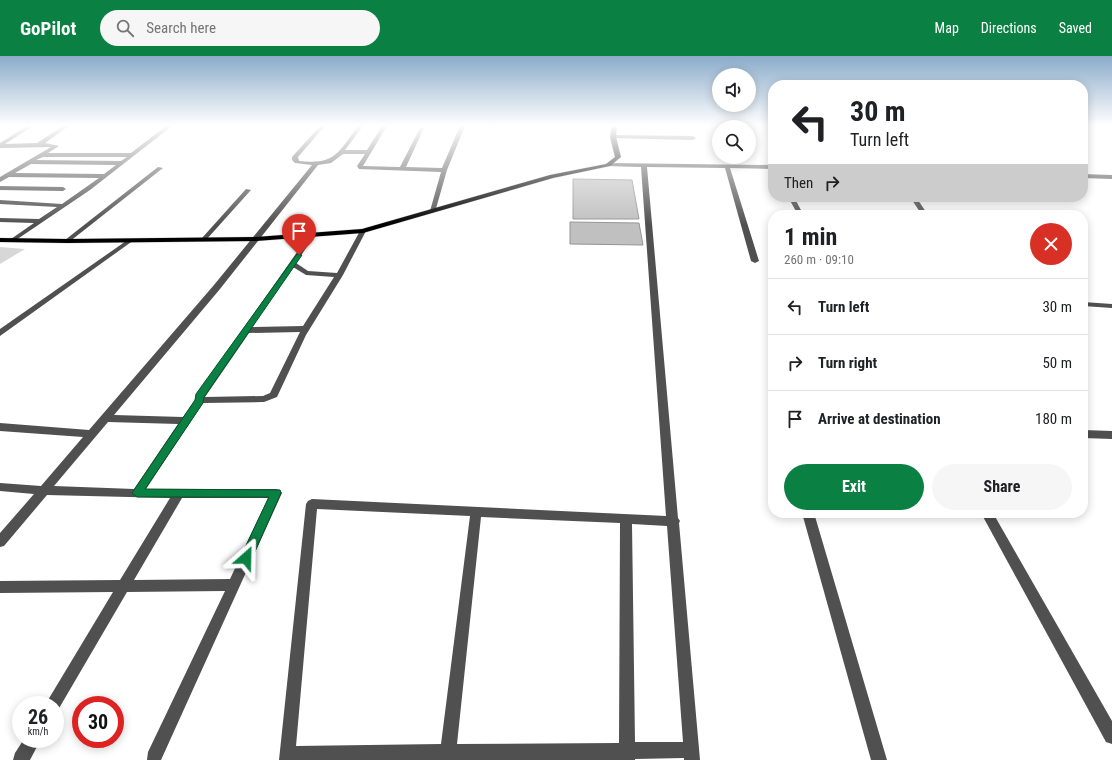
<!DOCTYPE html>
<html lang="en">
<head>
<meta charset="utf-8">
<style>
	body { margin:0; font-family:"Roboto Condensed",sans-serif; background:#f6f6f6; color:#202124; height:100vh; display:flex; flex-direction:column; font-size:15px; white-space:nowrap }
	* { box-sizing:border-box; margin:0 }
	p { font-size:13px; color:#757577 }
	.icon { flex:none; width:22px; height:22px; fill:none; stroke:currentColor; stroke-width:2; stroke-linecap:round; stroke-linejoin:round }
	.map { position:relative; flex:1; overflow:hidden }
	.side { position:absolute; left:768px; top:154px; width:320px; height:308px; display:flex; flex-direction:column; background:#fff; border-radius:16px; box-shadow:0 2px 10px #0003 }
	.side>* { flex:none }
	.guide { position:absolute; left:768px; top:24px; width:320px; height:122px; border-radius:16px; box-shadow:0 2px 10px #0003; background:#fff; color:#202124; overflow:hidden }
	.controls { position:absolute; left:712px; top:12px; display:grid; gap:8px }
	.controls a { display:grid; place-items:center; width:44px; height:44px; border-radius:50%; background:#fff; box-shadow:0 2px 10px #0003; font-size:20px }
	.speed { position:absolute; left:12px; top:640px; display:flex; gap:8px; font-size:20px; font-weight:700; text-align:center }
	.speed>* { display:grid; place-content:center; width:52px; height:52px; border-radius:50%; background:#fff; box-shadow:0 2px 10px #0003; line-height:1 }
	.speed small { font-size:10px; font-weight:400 }
	.speed .limit { border:6px solid #d22; background:#fff; color:#111 }
	.pin { position:absolute; display:grid; place-items:center; width:34px; height:34px; color:#fff; margin:-41px -17px; border-radius:50% 50% 50% 0; rotate:-45deg; box-shadow:0 0 4px #0007 }
	.pin .icon { rotate:45deg }
	.me { position:absolute; width:44px; margin:-22px; rotate:25deg; stroke-linejoin:round; filter:drop-shadow(0 0 3px #0008) }
	.turn { display:flex; align-items:center; gap:14px; height:84px; padding:0 16px; font-size:18px }
	.turn .icon { width:52px; height:52px; stroke-width:2.5 }
	.turn b { display:block; font-size:28px; line-height:34px }
	.then { display:flex; align-items:center; height:38px; padding:0 16px; background:#0003; gap:8px; font-size:15px }
	.round { display:grid; place-items:center; flex:none; width:42px; height:42px; border-radius:21px; background:#f6f6f6 }
	.overview { display:flex; align-items:center; justify-content:space-between; height:68px; padding:0 16px }
	h1 { font-size:24px; font-weight:700; line-height:30px }
	.cta { display:flex; gap:8px; margin-top:auto; padding:8px 16px }
	.cta a { flex:1; height:46px; border-radius:24px; background:#0b8043; color:#fff; font-size:16px; font-weight:700; line-height:46px; text-align:center }
	.cta a+a { background:#f6f6f6; color:#202124 }
	ul { padding:0; list-style:none }
	li { display:flex; align-items:center; gap:12px; height:56px; padding:0 16px; border-top:1px solid #e0e0e0 }
	li div { flex:1 }
	li b { display:block; font-size:15px }
	li em { font-style:normal }
	header { display:flex; align-items:center; gap:24px; box-sizing:border-box; height:56px; padding:0 20px; background:#0b8043; color:#fff }
	header strong { font-size:19px }
	nav { display:flex; gap:22px; margin-inline-start:auto; font-size:14px }
	.search { width:280px; height:36px; background:#f6f6f6; display:flex; align-items:center; gap:10px; box-sizing:border-box; padding:0 14px; border-radius:22px; color:#757577; font-size:15px }
	.map>svg:first-child { display:block }
</style>
</head>
<body>
<header>
<strong>GoPilot</strong>
<div class="search"><svg class="icon" aria-label="search" viewBox="0 0 24 24"><circle cx="10" cy="10" r="6"/><path d="M15 15l6 6"/></svg>Search here</div>
<nav><a>Map</a><a>Directions</a><a>Saved</a></nav>
</header>
<div class="map">
<svg width="1112" height="704" viewBox="0 0 1112 704">
	<rect width="100%" height="100%" fill="#fff"/>
	<path fill="#d7d7d7" d="M 0,191 L 25,193 L 0,208 Z"/>
	<g fill="#c0c0c0" stroke="#949494">
		<path d="M 573,123 L 632,124 L 639,163 L 573,163 Z"/>
		<path d="M 570,166 L 639,167 L 643,189 L 570,188 Z"/>
	</g>
	<g fill="none" stroke-linecap="round" stroke-linejoin="round">
		<g stroke="#dbdbdb" stroke-width="1">
			<path id="major" d="M 612,70 L 617,70 L 616,81 L 621,101 L 610,110 L 553,122 L 363,177 L 256,185 L 67,187 L 0,186 L 0,182 L 67,183 L 256,181 L 362,173 L 550,119 L 606,108 L 615,101 L 610,81 Z"/>
		</g>
		<g fill="#505050" fill-rule="evenodd">
			<path d="M 27,70 L 33,70 L 5,88 L 37,87 L 63,70 L 69,70 L 45,87 L 59,90 L 48,97 L 131,97 L 166,70 L 172,70 L 90,134 L 13,186 L 10,184 L 11,183 L 34,167 L 0,166 L 0,162 L 39,163 L 57,151 L 0,148 L 0,144 L 62,148 L 99,122 L 9,121 L 0,126 L 0,121 L 51,91 L 0,92 L 0,87 ZM 43,101 L 127,101 L 121,105 L 36,104 ZM 31,108 L 116,109 L 104,118 L 15,117 Z"/>
			<path d="M 320,70 L 325,70 L 298,101 L 299,105 C 335,109 338,97 358,70 L 363,70 L 345,94 L 367,94 L 382,70 L 387,70 L 363,110 L 400,111 L 420,72 L 422,71 L 424,72 L 406,111 L 442,112 L 460,70 L 465,70 L 447,114 L 435,156 L 430,155 L 441,116 L 359,113 L 357,110 L 365,98 L 343,98 L 331,107 L 318,109 L 220,233 L 114,359 L 183,361 L 195,344 L 197,339 L 309,179 L 314,180 L 296,207 L 308,215 L 337,217 L 360,175 L 365,174 L 366,175 L 343,219 L 306,279 L 277,341 L 264,346 L 203,347 L 146,433 L 276,433 L 280,434 L 282,437 L 161,704 L 147,704 L 148,696 L 225,535 L 127,536 L 58,654 L 55,656 L 55,649 L 45,649 L 113,536 L 0,537 L 0,525 L 120,524 L 170,442 L 47,439 L 4,490 L 0,491 L 0,477 L 34,438 L 0,435 L 0,427 L 41,430 L 83,381 L 0,375 L 0,367 L 89,374 L 214,229 L 312,109 L 295,107 L 292,104 L 292,101 ZM 293,211 L 306,219 L 334,221 L 303,270 L 252,271 ZM 300,276 L 270,337 L 263,340 L 205,341 L 249,277 ZM 108,366 L 178,368 L 134,433 L 54,430 ZM 182,442 L 268,442 L 230,523 L 134,524 Z"/>
			<path d="M 475,70 L 501,70 L 499,71 Z"/>
			<path d="M 613,79 L 693,80 L 696,82 L 693,84 L 611,82 Z"/>
			<path d="M 608,107 L 773,109 L 773,113 L 730,112 L 759,205 L 755,207 L 751,205 L 725,112 L 647,111 L 678,462 L 680,465 L 679,467 L 700,704 L 684,704 L 684,702 L 635,703 L 635,704 L 279,704 L 306,448 L 308,445 L 312,443 L 666,460 L 641,111 L 606,110 L 605,109 ZM 317,453 L 470,460 L 441,688 L 296,690 ZM 481,461 L 620,467 L 619,687 L 457,688 ZM 632,468 L 667,470 L 683,686 L 635,686 Z"/>
			<path d="M 158,111 L 163,112 L 69,186 L 65,186 L 65,184 Z"/>
			<path d="M 1083,118 L 1112,119 L 1112,123 L 1083,122 Z"/>
			<path d="M 0,130 L 63,131 L 66,133 L 63,135 L 0,134 Z"/>
			<path d="M 246,133 L 251,134 L 206,184 L 202,184 L 202,182 Z"/>
			<path d="M 788,141 L 794,141 L 802,156 L 801,157 L 797,157 Z"/>
			<path d="M 910,141 L 916,141 L 928,159 L 922,159 Z"/>
			<path d="M 129,183 L 134,184 L 0,280 L 0,273 Z"/>
			<path d="M 1083,246 L 1112,248 L 1112,252 L 1083,250 Z"/>
			<path d="M 1083,374 L 1112,375 L 1112,383 L 1083,382 Z"/>
			<path d="M 802,457 L 814,457 L 887,704 L 871,704 Z"/>
			<path d="M 981,457 L 993,457 L 1112,665 L 1112,688 L 1106,686 Z"/>
			<path d="M 24,683 L 41,683 L 30,704 L 13,704 L 15,697 Z"/>
		</g>
		<use href="#major" fill="#000" fill-rule="evenodd"/>
	</g>
	<linearGradient id="sky" x2="0" y2="1"><stop stop-color="#8aabca"/><stop offset="0.41" stop-color="#fff"/><stop offset="1" stop-color="#fff" stop-opacity="0"/></linearGradient>
	<rect width="1112" height="169" fill="url(#sky)"/>
	<path fill="#0b8043" stroke="#07532c" d="M 297,198 L 302,199 L 204,341 L 203,347 L 145,433 L 280,434 L 281,437 L 252,502 L 250,506 L 246,507 L 242,506 L 240,502 L 269,441 L 137,441 L 132,437 L 195,344 L 196,338 Z"/>
</svg>
<div class="controls">
<a><svg class="icon" aria-label="sound" viewBox="0 0 24 24"><path d="M4 9h4l5-4v14l-5-4H4zM17 9q2 3 0 6"/></svg></a>
<a><svg class="icon" aria-label="search" viewBox="0 0 24 24"><circle cx="10" cy="10" r="6"/><path d="M15 15l6 6"/></svg></a>
</div>
<div class="speed"><div>26<small>km/h</small></div><div class="limit">30</div></div>
<div class="pin" style="left:299px;top:199px;background:#d93025"><svg class="icon" aria-label="arrive" viewBox="0 0 24 24"><path d="M6 21V4h12l-3 4 3 4H6"/></svg></div>
<svg class="me" style="left:246px;top:502px" viewBox="-20 -20 40 40"><path d="M0-17L14 15 0 8-14 15z" fill="#0b8043" stroke="#fff" stroke-width="4"/></svg>
<div class="guide">
<div class="turn"><svg class="icon" aria-label="left" viewBox="0 0 24 24"><path d="M17 20v-9H6M10 6l-5 5 5 5"/></svg><div><b>30 m</b>Turn left</div></div>
<div class="then">Then<svg class="icon" aria-label="right" viewBox="0 0 24 24"><path d="M7 20v-9h11M14 6l5 5-5 5"/></svg></div>
</div>
<section class="side">
<div class="overview"><div><h1>1 min</h1><p>260 m · 09:10</p></div><a class="round" style="background:#d93025;color:#fff"><svg class="icon" aria-label="close" viewBox="0 0 24 24"><path d="M6 6l12 12M18 6L6 18"/></svg></a></div>
<ul>
<li><svg class="icon" aria-label="left" viewBox="0 0 24 24"><path d="M17 20v-9H6M10 6l-5 5 5 5"/></svg><div><b>Turn left</b></div><em>30 m</em></li>
<li><svg class="icon" aria-label="right" viewBox="0 0 24 24"><path d="M7 20v-9h11M14 6l5 5-5 5"/></svg><div><b>Turn right</b></div><em>50 m</em></li>
<li><svg class="icon" aria-label="arrive" viewBox="0 0 24 24"><path d="M6 21V4h12l-3 4 3 4H6"/></svg><div><b>Arrive at destination</b></div><em>180 m</em></li>
</ul>
<div class="cta"><a>Exit</a><a>Share</a></div>
</section>
</div>
</body>
</html>
